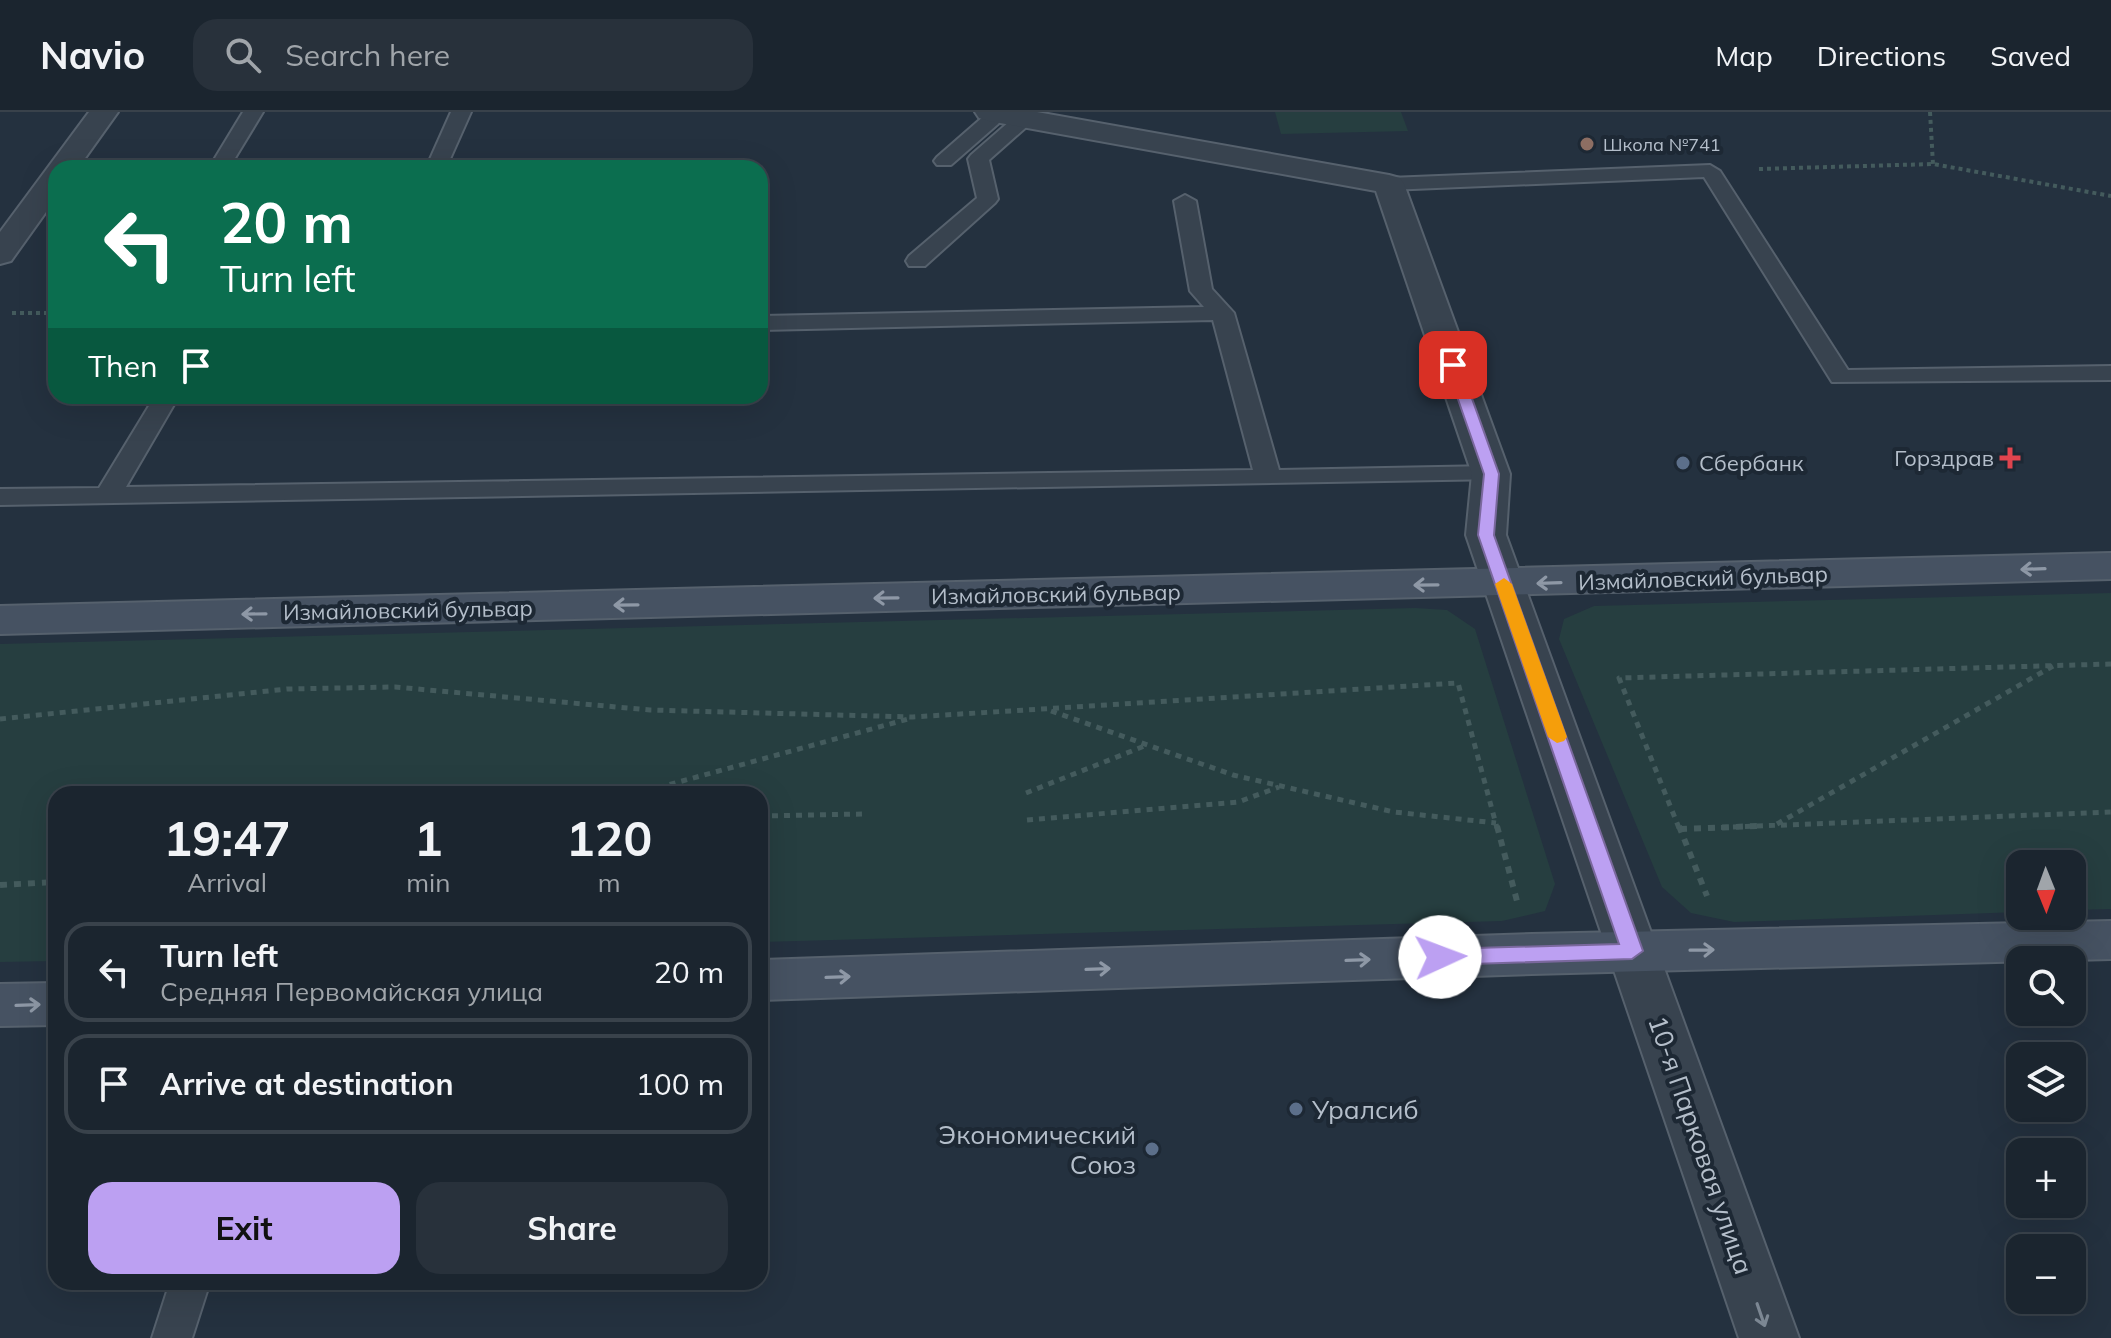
<!DOCTYPE html>
<html lang="en">
<head>
<meta charset="utf-8">
<style>
	body { margin:0; font-family:Mulish,sans-serif; background:#28313b; color:#f1f3f6; height:100vh; display:flex; flex-direction:column; font-size:30px; white-space:nowrap }
	* { box-sizing:border-box; margin:0 }
	p { font-size:26px; color:#a0a5aa }
	.icon { flex:none; width:44px; height:44px; fill:none; stroke:currentColor; stroke-width:2; stroke-linecap:round; stroke-linejoin:round }
	.map { position:relative; flex:1; overflow:hidden }
	.side { position:absolute; left:48px; top:674px; width:720px; height:504px; display:flex; flex-direction:column; background:#1b252f; border-radius:24px; box-shadow:0 8px 32px #0002,0 0 0 2px #39424b }
	.side>* { flex:none }
	.top-card { position:absolute; left:48px; top:48px; width:720px; height:244px; border-radius:24px; box-shadow:0 8px 32px #0002,0 0 0 2px #39424b; background:#0b6e4f; color:#fff; overflow:hidden }
	.needle { width:52px; rotate:179deg }
	.fabs { position:absolute; left:2006px; top:738px; display:grid; gap:16px }
	.fabs a { display:grid; place-items:center; width:80px; height:80px; border-radius:16px; background:#1b252f; box-shadow:0 8px 32px #0002,0 0 0 2px #39424b; font-size:40px }
	.pin { position:absolute; display:grid; place-items:center; width:68px; height:68px; color:#fff; margin:-34px; border-radius:16px; box-shadow:0 4px 12px #0006 }
	.me { position:absolute; width:88px; margin:-44px; rotate:88deg; stroke-linejoin:round; filter:drop-shadow(0 0 6px #0008) }
	.turn { display:flex; align-items:center; gap:28px; height:168px; padding:0 40px; font-size:36px }
	.turn .icon { width:104px; height:104px; stroke-width:2.5 }
	.turn b { display:block; font-size:56px; line-height:68px }
	.then { display:flex; align-items:center; height:76px; padding:0 40px; background:#0003; gap:16px; font-size:30px }
	.eta { display:flex; justify-content:space-evenly; align-items:center; height:136px; text-align:center }
	.eta b { font-size:48px; font-weight:700; line-height:56px }
	.cta { display:flex; gap:16px; margin-top:auto; padding:16px 40px }
	.cta a { flex:1; height:92px; border-radius:24px; background:#bca0f2; color:#111; font-size:32px; font-weight:700; line-height:92px; text-align:center }
	.cta a+a { background:#28313b; color:#f1f3f6 }
	ul { padding:0; list-style:none }
	li { display:flex; align-items:center; gap:24px; height:100px; margin:0 16px 12px; padding:0 24px; border:4px solid #39424b; border-radius:24px }
	li div { flex:1 }
	li b { display:block; font-size:30px }
	li em { font-style:normal }
	header { display:flex; align-items:center; gap:48px; box-sizing:border-box; height:112px; padding:0 40px; background:#1b252f; border-bottom:2px solid #39424b }
	header strong { font-size:38px }
	nav { display:flex; gap:44px; margin-inline-start:auto; font-size:28px }
	.search { width:560px; height:72px; background:#28313b; display:flex; align-items:center; gap:20px; box-sizing:border-box; padding:0 28px; border-radius:24px; color:#a0a5aa; font-size:30px }
	.map>svg:first-child { display:block }
</style>
</head>
<body>
<header>
<strong>Navio</strong>
<div class="search"><svg class="icon" aria-label="search" viewBox="0 0 24 24"><circle cx="10" cy="10" r="6"/><path d="M15 15l6 6"/></svg>Search here</div>
<nav><a>Map</a><a>Directions</a><a>Saved</a></nav>
</header>
<div class="map">
<svg width="2111" height="1226" viewBox="0 0 2111 1226">
	<rect width="100%" height="100%" fill="#24313f"/>
	<g fill="#263e40">
		<path d="M 1275,0 L 1401,0 L 1408,19 L 1281,22 Z"/>
		<path d="M 2111,481 L 2111,797 L 2072,798 L 2072,752 L 2020,752 L 2020,800 L 1734,810 L 1691,801 L 1662,775 L 1559,527 L 1564,507 L 1594,494 Z"/>
		<path d="M 1415,496 L 1447,498 L 1475,517 L 1555,772 L 1545,799 L 1502,809 L 760,830 L 760,682 L 56,682 L 56,849 L 0,850 L 0,532 Z"/>
	</g>
	<g fill="none" stroke-linecap="round" stroke-linejoin="round">
		<g stroke="#56616d" stroke-width="4">
			<g id="lane">
				<path d="M 243,0 L 263,0 L 229,56 L 209,56 Z"/>
				<path d="M 451,0 L 471,0 L 446,56 L 426,56 Z"/>
				<path d="M 1025,0 L 1032,2 L 1035,6 L 1032,10 L 989,48 L 998,87 L 995,91 L 925,154 L 909,154 L 906,149 L 909,144 L 977,86 L 968,47 L 971,43 L 1018,2 Z"/>
				<path d="M 991,2 L 998,4 L 1001,8 L 998,12 L 951,53 L 937,53 L 934,49 L 937,45 L 984,4 Z"/>
				<path d="M 1710,53 L 1720,59 L 1848,258 L 2111,254 L 2111,268 L 1832,270 L 1704,65 L 1389,78 L 1379,72 L 1389,66 Z"/>
				<path d="M 1185,83 L 1196,89 L 1212,177 L 1234,201 L 1279,358 L 1491,354 L 1500,357 L 1504,362 L 1500,367 L 0,393 L 0,377 L 99,376 L 155,284 L 179,284 L 126,375 L 1253,358 L 1213,208 L 760,218 L 760,204 L 1204,195 L 1190,179 L 1174,89 Z"/>
				<path d="M 170,1170 L 210,1170 L 192,1226 L 152,1226 Z"/>
			</g>
		</g>
		<g stroke="#56616d" stroke-width="4">
			<g id="street">
				<path d="M 89,0 L 118,0 L 78,56 L 56,56 L 56,86 L 11,149 L 0,152 L 0,120 Z"/>
				<path d="M 975,0 L 1037,0 L 1389,63 L 1400,66 L 1404,72 L 1510,362 L 1506,423 L 1799,1226 L 1739,1226 L 1466,423 L 1472,362 L 1376,79 L 989,9 L 979,6 Z"/>
			</g>
		</g>
		<g stroke="#56616d" stroke-width="4">
			<g id="secondary">
				<path d="M 2111,441 L 2111,467 L 0,522 L 0,494 Z"/>
				<path d="M 2111,809 L 2111,847 L 1532,862 L 760,888 L 760,848 L 1532,822 Z"/>
				<path d="M 56,871 L 56,913 L 0,914 L 0,872 Z"/>
			</g>
		</g>
		<g stroke="#445b5d" stroke-width="4" stroke-dasharray="4 4" stroke-linecap="butt">
			<path d="M 1930,0 L 1933,52"/>
			<path d="M 1759,57 L 1933,52 L 2111,84"/>
			<path d="M 12,201 L 56,201"/>
		</g>
		<g stroke="#445b5d" stroke-width="5" stroke-dasharray="6 6" stroke-linecap="butt">
			<path d="M 1051,599 L 1233,663 L 1394,700 L 1496,711"/>
			<path d="M 0,607 L 287,577 L 395,575 L 650,598 L 913,605 L 1458,571 L 1497,716"/>
			<path d="M 1026,681 L 1147,633"/>
			<path d="M 635,682 L 908,607"/>
			<path d="M 760,704 L 863,702"/>
			<path d="M 1027,708 L 1238,690 L 1279,675"/>
			<path d="M 1777,712 L 2053,554"/>
			<path d="M 1679,716 L 1619,566 L 2111,552"/>
			<path d="M 1709,716 L 2111,700"/>
		</g>
		<g stroke="#445b5d" stroke-width="6" stroke-dasharray="7 7" stroke-linecap="butt">
			<path d="M 1497,714 L 1517,789"/>
			<path d="M 1679,714 L 1707,784"/>
			<path d="M 1680,717 L 1759,714"/>
			<path d="M 0,773 L 56,770"/>
		</g>
		<use href="#lane" fill="#38434f" fill-rule="evenodd"/>
		<use href="#street" fill="#38434f" fill-rule="evenodd"/>
		<use href="#secondary" fill="#465262" fill-rule="evenodd"/>
	</g>
	<defs><path id="oneway-shaft" d="M-6 0H5M1.5-3L5.5 0L1.5 3" fill="none" stroke-width="1.6" stroke-linecap="round" stroke-linejoin="round" transform="scale(2)"/></defs>
	<g stroke="#8e98a6">
		<use href="#oneway-shaft" transform="translate(2033 457) rotate(178)"/>
		<use href="#oneway-shaft" transform="translate(1549 471) rotate(178)"/>
		<use href="#oneway-shaft" transform="translate(1426 473) rotate(179)"/>
		<use href="#oneway-shaft" transform="translate(886 486) rotate(179)"/>
		<use href="#oneway-shaft" transform="translate(626 493) rotate(179)"/>
		<use href="#oneway-shaft" transform="translate(254 502) rotate(179)"/>
		<use href="#oneway-shaft" transform="translate(1702 838) rotate(-1)"/>
		<use href="#oneway-shaft" transform="translate(1358 848) rotate(-2)"/>
		<use href="#oneway-shaft" transform="translate(1098 857) rotate(-2)"/>
		<use href="#oneway-shaft" transform="translate(838 865) rotate(-2)"/>
		<use href="#oneway-shaft" transform="translate(28 893) rotate(-2)"/>
	</g>
	<use stroke="#7c8793" href="#oneway-shaft" transform="translate(1761 1203) rotate(71)"/>
	<path fill="#bca0f2" stroke="#7a689d" stroke-width="2" d="M 1453,248 L 1460,253 L 1499,362 L 1494,423 L 1643,839 L 1632,847 L 1440,853 L 1429,845 L 1440,837 L 1619,832 L 1478,423 L 1484,362 L 1446,253 Z"/>
	<path fill="#f59e0b" d="M 1504,466 L 1512,472 L 1567,625 L 1564,629 L 1557,631 L 1548,625 L 1495,472 Z"/>
	<circle fill="#8d6e63" stroke="#1d2834" stroke-width="3" cx="1587" cy="32" r="8"/>
	<path fill="#e0444e" stroke="#1d2834" stroke-width="3" d="M2006 334h8v8h8v8h-8v8h-8v-8h-8v-8h8z"/>
	<g fill="#5c6f8a" stroke="#1d2834" stroke-width="3">
		<circle cx="1683" cy="351" r="8"/>
		<circle cx="1296" cy="997" r="8"/>
		<circle cx="1152" cy="1037" r="8"/>
	</g>
	<g text-anchor="middle" dominant-baseline="central" stroke-width="8" stroke-linejoin="round" paint-order="stroke">
		<g font-size="18" fill="#b4beca" stroke="#1d2834" text-anchor="start">
			<text x="1603" y="32">Школа №741</text>
		</g>
		<g font-size="22" fill="#b4beca" stroke="#1d2834" text-anchor="end">
			<text x="1994" y="346">Горздрав</text>
			<text x="1699" y="351" text-anchor="start">Сбербанк</text>
		</g>
		<g font-size="22" fill="#b4beca" stroke="#1d2834">
			<text transform="translate(1703 466) rotate(-2)">Измайловский бульвар</text>
			<text transform="translate(1056 482) rotate(-1)">Измайловский бульвар</text>
			<text transform="translate(408 498) rotate(-1)">Измайловский бульвар</text>
		</g>
		<g font-size="26" fill="#b4beca" stroke="#1d2834" text-anchor="start">
			<text x="1312" y="997">Уралсиб</text>
			<text x="1136" y="1022" text-anchor="end">Экономический<tspan x="1136" dy="30">Союз</tspan></text>
		</g>
		<g font-size="26" fill="#b4beca" stroke="#1d2834">
			<text transform="translate(1701 1033) rotate(71)">10-я Парковая улица</text>
		</g>
	</g>
</svg>
<div class="fabs">
<a><svg class="needle" viewBox="-14 -14 28 28"><path d="M0-13l5 13h-10z" fill="#e53935"/><path d="M0 13l5-13h-10z" fill="#a0a5aa"/></svg></a>
<a><svg class="icon" aria-label="search" viewBox="0 0 24 24"><circle cx="10" cy="10" r="6"/><path d="M15 15l6 6"/></svg></a>
<a><svg class="icon" aria-label="layers" viewBox="0 0 24 24"><path d="M12 4l9 5-9 5-9-5zM3 14l9 5 9-5"/></svg></a>
<a>+</a>
<a>−</a>
</div>
<div class="pin" style="left:1453px;top:253px;background:#d93025"><svg class="icon" aria-label="arrive" viewBox="0 0 24 24"><path d="M6 21V4h12l-3 4 3 4H6"/></svg></div>
<svg class="me" style="left:1440px;top:845px" viewBox="-20 -20 40 40"><circle r="19" fill="#fff"/><path d="M0-13L10 11 0 6-10 11z" fill="#bca0f2"/></svg>
<div class="top-card">
<div class="turn"><svg class="icon" aria-label="left" viewBox="0 0 24 24"><path d="M17 20v-9H6M10 6l-5 5 5 5"/></svg><div><b>20 m</b>Turn left</div></div>
<div class="then">Then<svg class="icon" aria-label="arrive" viewBox="0 0 24 24"><path d="M6 21V4h12l-3 4 3 4H6"/></svg></div>
</div>
<section class="side">
<div class="eta">
<div><b>19:47</b><p>Arrival</p></div>
<div><b>1</b><p>min</p></div>
<div><b>120</b><p>m</p></div>
</div>
<ul>
<li><svg class="icon" aria-label="left" viewBox="0 0 24 24"><path d="M17 20v-9H6M10 6l-5 5 5 5"/></svg><div><b>Turn left</b><p>Средняя Первомайская улица</p></div><em>20 m</em></li>
<li><svg class="icon" aria-label="arrive" viewBox="0 0 24 24"><path d="M6 21V4h12l-3 4 3 4H6"/></svg><div><b>Arrive at destination</b></div><em>100 m</em></li>
</ul>
<div class="cta"><a>Exit</a><a>Share</a></div>
</section>
</div>
</body>
</html>
